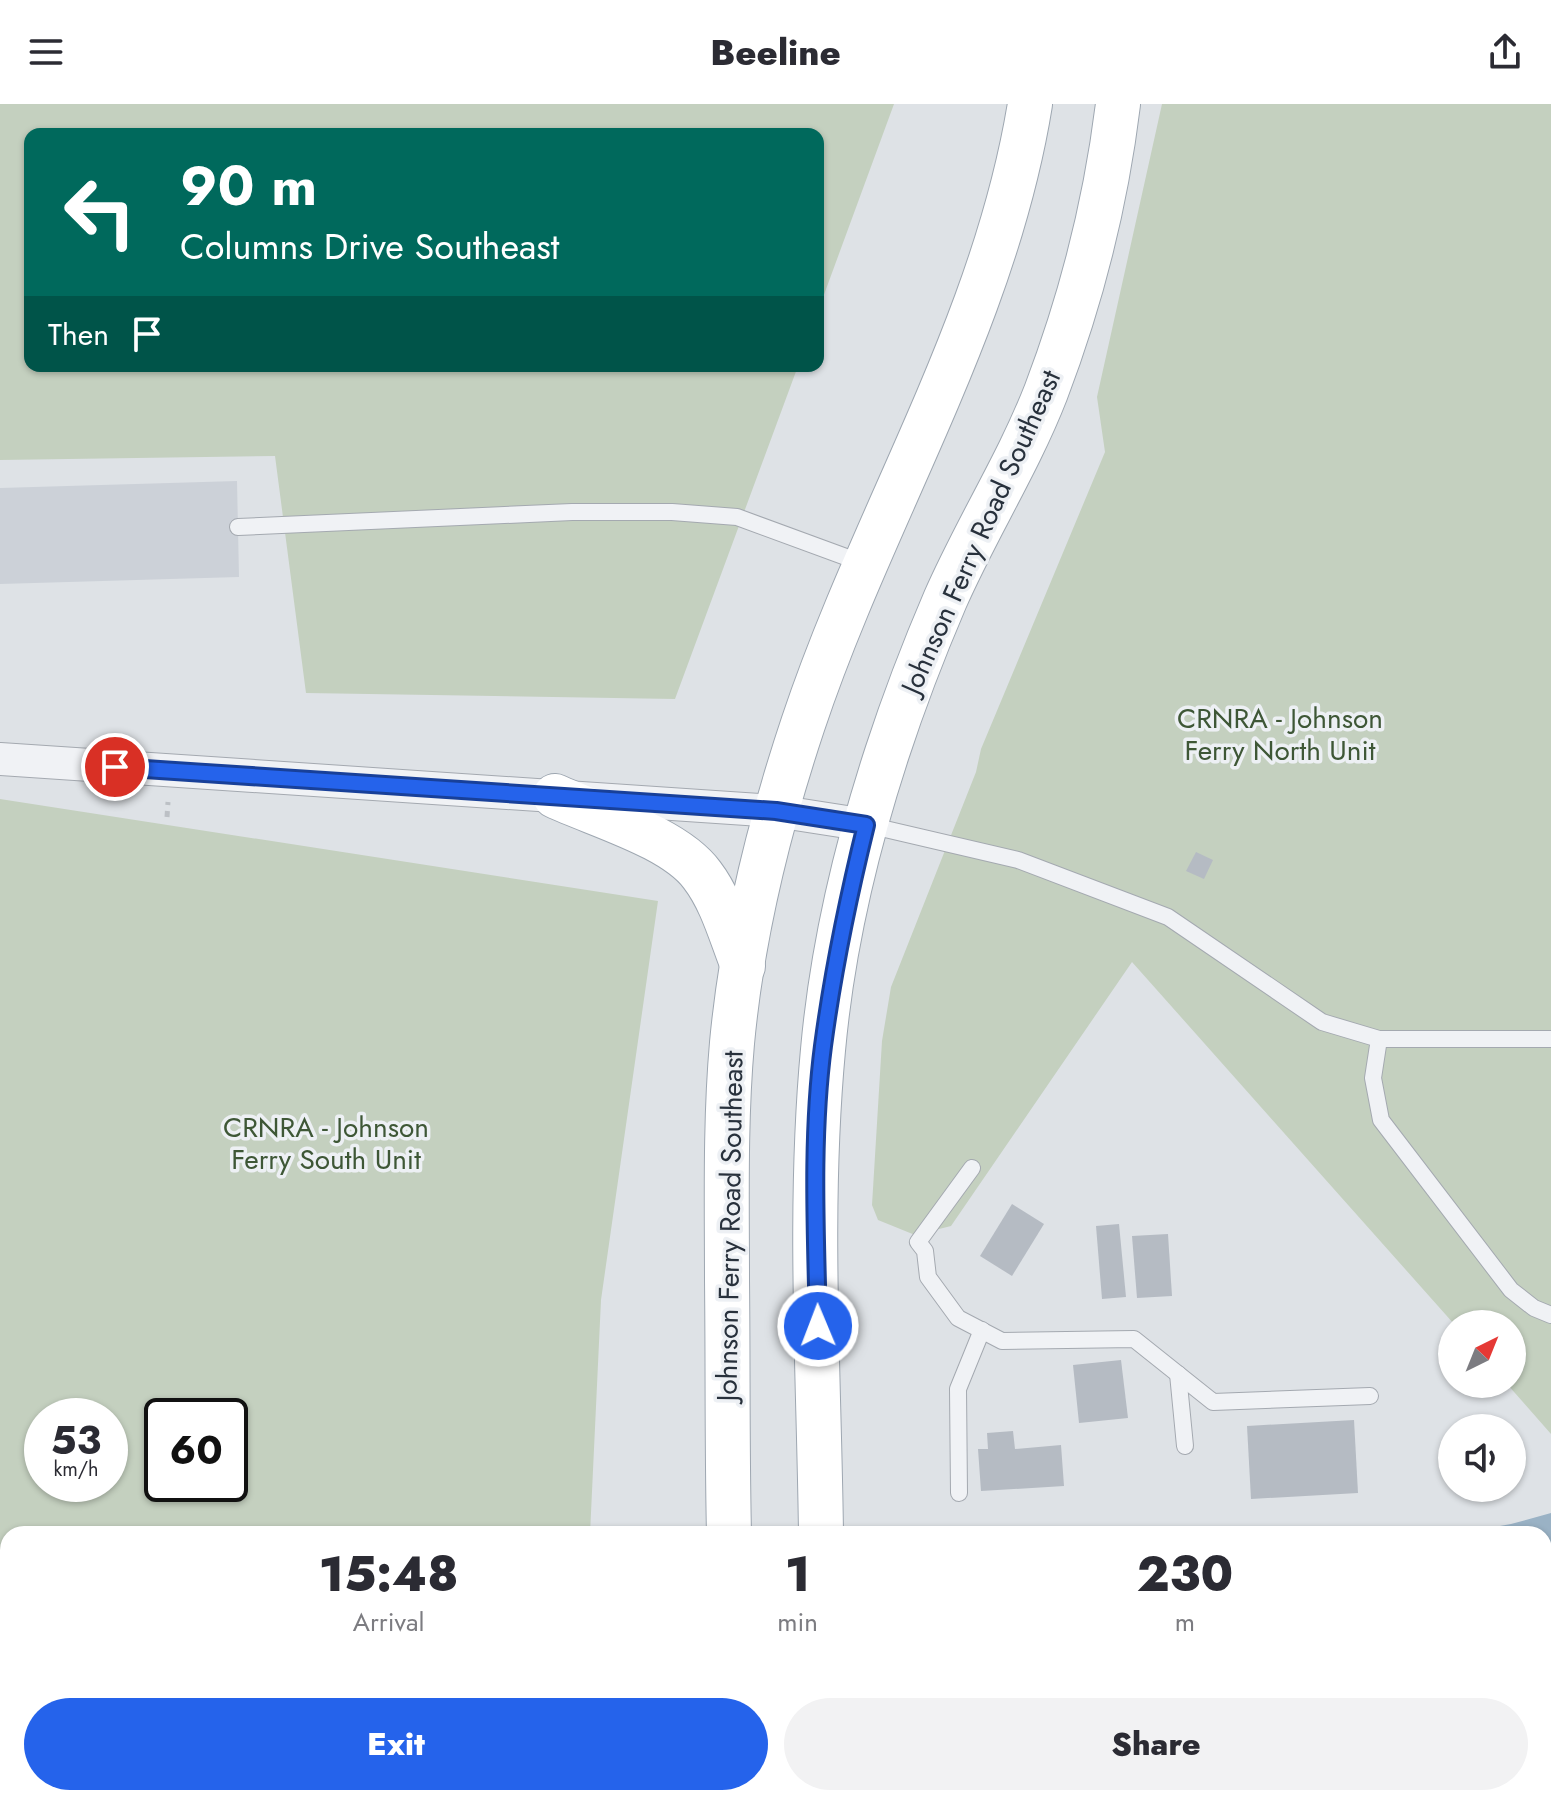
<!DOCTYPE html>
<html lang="en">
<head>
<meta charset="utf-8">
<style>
	body { margin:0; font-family:Jost,sans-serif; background:#f2f2f3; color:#2b2b33; height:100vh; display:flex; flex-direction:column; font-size:30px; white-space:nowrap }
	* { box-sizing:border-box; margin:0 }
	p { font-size:26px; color:#7c7c81 }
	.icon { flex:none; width:44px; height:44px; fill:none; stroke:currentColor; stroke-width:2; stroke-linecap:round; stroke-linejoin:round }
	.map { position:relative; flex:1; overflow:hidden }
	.sheet { position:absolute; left:0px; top:1422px; width:1552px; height:280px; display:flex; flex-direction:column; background:#fff; border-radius:24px 24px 0 0; box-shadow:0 2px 6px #0004 }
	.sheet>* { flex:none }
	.hud { position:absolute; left:24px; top:24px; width:800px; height:244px; border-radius:16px; box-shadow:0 2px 6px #0004; background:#00695c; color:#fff; overflow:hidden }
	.needle { width:52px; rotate:43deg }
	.fabs { position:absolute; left:1438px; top:1206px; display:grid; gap:16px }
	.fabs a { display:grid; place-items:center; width:88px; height:88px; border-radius:50%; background:#fff; box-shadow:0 2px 6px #0004; font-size:40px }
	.speed { position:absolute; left:24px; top:1294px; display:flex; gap:16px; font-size:40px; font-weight:700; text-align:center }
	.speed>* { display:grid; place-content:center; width:104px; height:104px; border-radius:50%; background:#fff; box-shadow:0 2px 6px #0004; line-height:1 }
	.speed small { font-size:20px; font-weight:400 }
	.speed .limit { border:4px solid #111; border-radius:12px; background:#fff; color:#111 }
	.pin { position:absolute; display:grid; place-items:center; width:68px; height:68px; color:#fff; margin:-34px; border:4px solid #fff; border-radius:50%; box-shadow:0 2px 8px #0007 }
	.me { position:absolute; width:88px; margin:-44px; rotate:359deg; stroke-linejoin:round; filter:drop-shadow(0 0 6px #0008) }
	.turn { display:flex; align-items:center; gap:28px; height:168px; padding:0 24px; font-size:36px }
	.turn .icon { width:104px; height:104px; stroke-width:2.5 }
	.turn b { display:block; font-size:56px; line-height:68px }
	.then { display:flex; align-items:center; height:76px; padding:0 24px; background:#0003; gap:16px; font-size:30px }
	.eta { display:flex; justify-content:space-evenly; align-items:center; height:136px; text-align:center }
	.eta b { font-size:48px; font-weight:800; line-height:56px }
	.cta { display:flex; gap:16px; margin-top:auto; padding:16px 24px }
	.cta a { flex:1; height:92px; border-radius:48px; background:#2563eb; color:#fff; font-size:32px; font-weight:800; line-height:92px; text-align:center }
	.cta a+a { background:#f2f2f3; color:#2b2b33 }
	header { display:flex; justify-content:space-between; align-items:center; height:104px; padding:0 24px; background:#fff; font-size:36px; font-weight:800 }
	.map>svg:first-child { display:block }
</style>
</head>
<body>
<header><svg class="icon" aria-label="menu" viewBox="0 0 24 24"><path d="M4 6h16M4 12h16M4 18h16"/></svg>Beeline<svg class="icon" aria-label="share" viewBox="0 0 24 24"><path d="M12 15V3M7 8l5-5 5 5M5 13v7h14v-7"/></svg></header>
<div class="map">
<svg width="1551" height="1702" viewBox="0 0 1551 1702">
	<rect width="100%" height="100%" fill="#dee2e6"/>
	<path fill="#ccd1d8" d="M 237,377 L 239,473 L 0,480 L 0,384 Z"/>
	<g fill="#c4d0bf" fill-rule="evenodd">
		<path d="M 0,0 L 894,0 L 818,207 L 818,30 L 30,30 L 30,262 L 798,262 L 675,595 L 306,589 L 275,352 L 0,356 Z"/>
		<path d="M 1162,0 L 1551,0 L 1551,1330 L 1507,1280 L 1512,1280 L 1512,1220 L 1454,1220 L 1132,858 L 951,1122 L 915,1131 L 878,1116 L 872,1101 L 882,937 L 891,883 L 976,668 L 981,645 L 1105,348 L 1097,293 Z"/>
		<path d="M 0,695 L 658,797 L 601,1196 L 590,1430 L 8,1430 L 8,1644 L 0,1644 ZM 42,1312 L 110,1312 L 110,1380 L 42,1380 ZM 162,1312 L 230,1312 L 230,1380 L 162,1380 Z"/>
	</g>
	<path fill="#9ab2c5" d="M 1551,1409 L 1551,1702 L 0,1702 L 0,1608 L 8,1607 L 8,1694 L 1544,1694 L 1544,1430 L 1455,1430 L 1511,1420 Z"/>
	<g fill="#b5bbc3">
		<path d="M 1196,748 L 1213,756 L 1204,775 L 1186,767 Z"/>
		<path d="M 1012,1100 L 1044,1120 L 1012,1172 L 980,1152 Z"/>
		<path d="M 1119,1120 L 1126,1193 L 1102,1195 L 1096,1122 Z"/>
		<path d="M 1168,1130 L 1172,1192 L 1137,1194 L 1132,1132 Z"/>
		<path d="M 1121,1256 L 1128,1314 L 1079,1319 L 1073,1261 Z"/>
		<path d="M 1354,1316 L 1358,1389 L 1251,1395 L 1247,1322 Z"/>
		<path d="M 1013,1327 L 1015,1345 L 1061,1341 L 1064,1382 L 981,1387 L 978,1345 L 988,1345 L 987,1329 Z"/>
	</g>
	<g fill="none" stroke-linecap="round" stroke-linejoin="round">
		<g stroke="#a4a9b0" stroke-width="18">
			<g id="lane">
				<path d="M 238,423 L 572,408 L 672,408 L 737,413 L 865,460"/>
				<path d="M 868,721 L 1018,756 L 1168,813 L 1322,918 L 1379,935"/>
				<path d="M 1551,935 L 1379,935 L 1373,974 L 1381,1016 L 1511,1186 L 1534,1204 L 1551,1211"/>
				<path d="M 972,1064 L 918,1138 L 925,1147 L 928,1173 L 958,1214 L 1002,1237 L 1134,1235 L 1213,1298 L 1370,1292"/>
				<path d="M 1178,1270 L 1185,1342"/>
				<path d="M 959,1389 L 958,1285 L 982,1226"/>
			</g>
		</g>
		<g stroke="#a4a9b0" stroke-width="34">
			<path id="street" d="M 0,655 L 776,707 L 866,721"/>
		</g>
		<g stroke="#9ea7b1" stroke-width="46">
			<g id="primary">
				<path d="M 555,692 C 598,712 674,733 702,771 C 722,797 731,832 743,862"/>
				<path d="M 729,1430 C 727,1346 728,1261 727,1177 C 727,1098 725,1018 732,939 C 742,832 769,722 803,620 C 873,410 994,222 1030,0"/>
				<path d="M 821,1430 C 819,1270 808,1106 823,946 C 832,846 856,744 887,649 C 904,597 924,545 945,496 C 976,425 1018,360 1046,288 C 1081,196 1106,98 1118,0"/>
				<path d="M 736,1694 L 736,1702"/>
				<path d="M 824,1694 L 824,1702"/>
			</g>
		</g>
		<path stroke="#bcc0c5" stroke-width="5" stroke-dasharray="6 6" stroke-linecap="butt" d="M 167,713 L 168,698"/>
		<use href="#lane" stroke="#f0f2f5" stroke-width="16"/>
		<use href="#street" stroke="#f0f2f5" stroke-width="32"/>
		<use href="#primary" stroke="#fff" stroke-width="44"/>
	</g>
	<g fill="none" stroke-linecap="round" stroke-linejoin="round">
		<g stroke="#184099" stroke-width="20">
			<path id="route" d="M 115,663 L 776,707 L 866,721 C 848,794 833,867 823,942 C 811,1034 816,1129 818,1222"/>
		</g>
		<use href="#route" stroke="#2563eb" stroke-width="14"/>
	</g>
	<g text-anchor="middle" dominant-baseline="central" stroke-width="7" stroke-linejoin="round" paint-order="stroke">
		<g font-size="28" fill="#28313c" stroke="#edf0f4">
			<text transform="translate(981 428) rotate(-66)">Johnson Ferry Road Southeast</text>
			<text transform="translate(730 1122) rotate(-89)">Johnson Ferry Road Southeast</text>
		</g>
		<g font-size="28" fill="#3e5736" stroke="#edf0f4">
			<text x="1280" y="614">CRNRA - Johnson<tspan x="1280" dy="32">Ferry North Unit</tspan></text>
			<text x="326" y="1023">CRNRA - Johnson<tspan x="326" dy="32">Ferry South Unit</tspan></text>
		</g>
	</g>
</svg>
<div class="fabs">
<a><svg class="needle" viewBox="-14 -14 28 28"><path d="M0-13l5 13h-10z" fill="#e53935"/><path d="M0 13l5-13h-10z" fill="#7c7c81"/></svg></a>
<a><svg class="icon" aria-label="sound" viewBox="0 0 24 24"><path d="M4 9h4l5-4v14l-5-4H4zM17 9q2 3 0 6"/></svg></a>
</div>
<div class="speed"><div>53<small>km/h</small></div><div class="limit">60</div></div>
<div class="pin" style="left:115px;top:663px;background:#d93025"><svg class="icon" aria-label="arrive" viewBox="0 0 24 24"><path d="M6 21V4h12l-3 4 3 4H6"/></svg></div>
<svg class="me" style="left:818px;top:1222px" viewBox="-20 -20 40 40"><circle r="17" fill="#2563eb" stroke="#fff" stroke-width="3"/><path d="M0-11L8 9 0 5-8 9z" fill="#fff"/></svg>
<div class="hud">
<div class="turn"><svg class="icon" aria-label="left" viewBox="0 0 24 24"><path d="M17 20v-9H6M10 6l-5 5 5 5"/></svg><div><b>90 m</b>Columns Drive Southeast</div></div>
<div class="then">Then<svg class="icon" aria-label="arrive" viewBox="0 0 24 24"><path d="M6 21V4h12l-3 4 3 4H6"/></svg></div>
</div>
<section class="sheet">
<div class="eta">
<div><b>15:48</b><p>Arrival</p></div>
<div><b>1</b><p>min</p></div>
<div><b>230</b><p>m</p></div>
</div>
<div class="cta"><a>Exit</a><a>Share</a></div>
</section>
</div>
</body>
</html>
